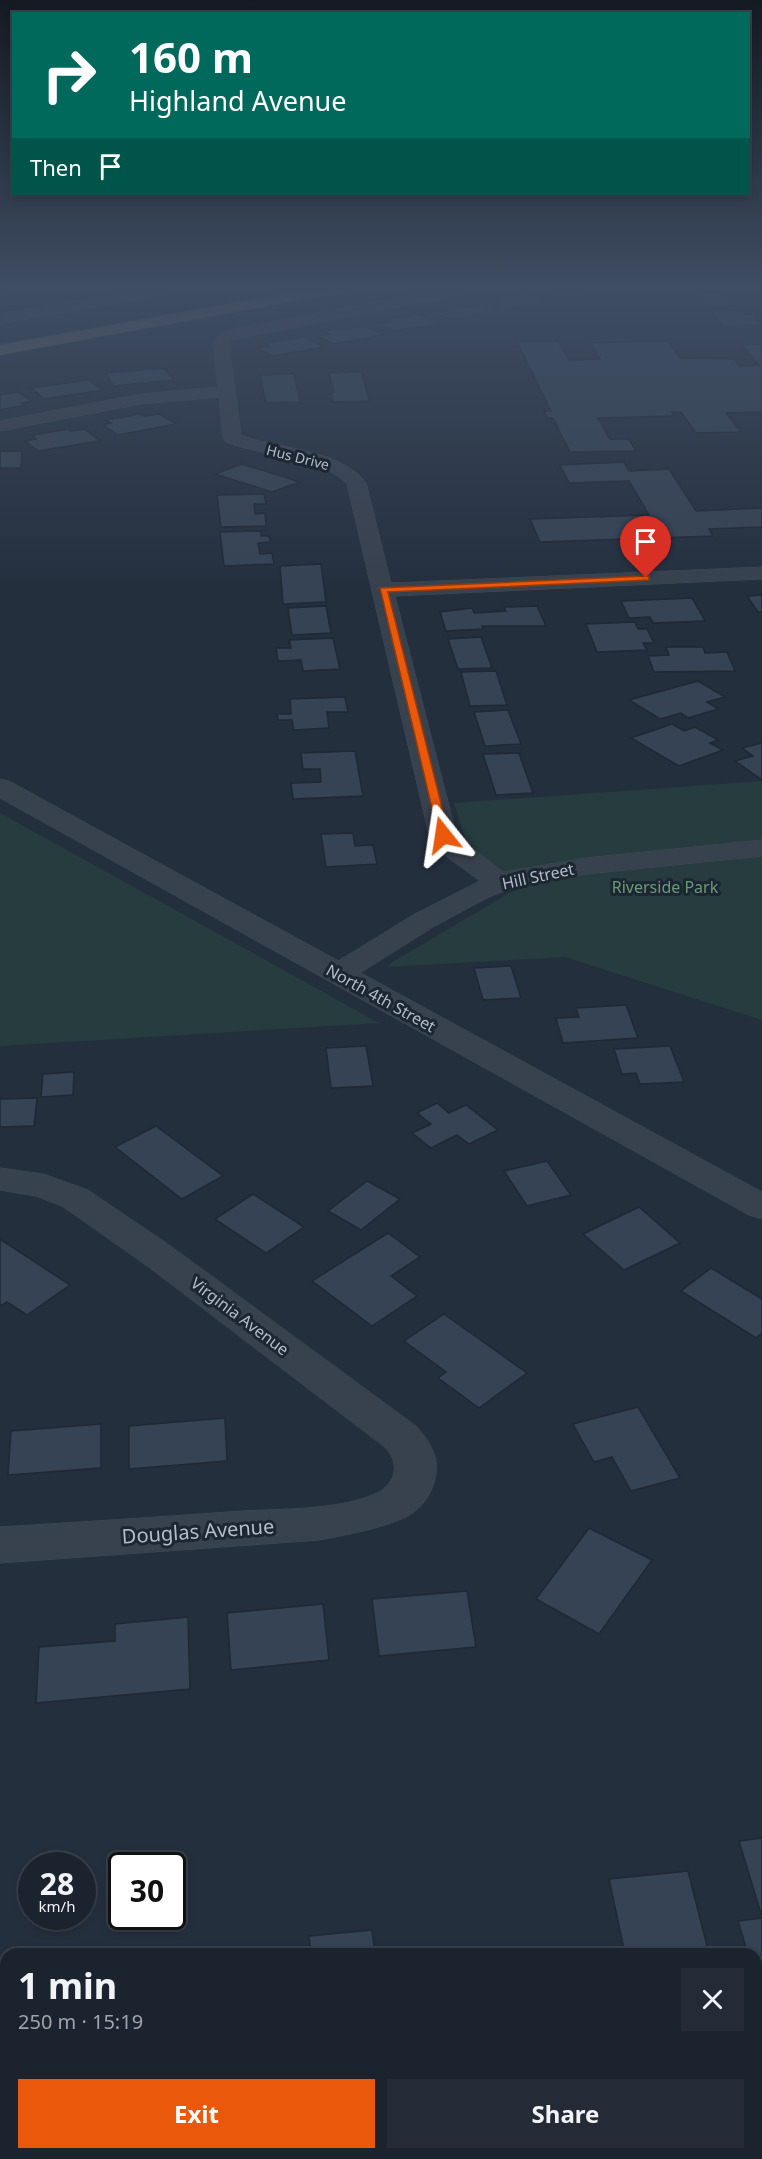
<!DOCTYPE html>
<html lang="en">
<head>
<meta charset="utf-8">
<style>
	body { margin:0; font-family:"Noto Sans",sans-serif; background:#242b36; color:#f1f3f6; height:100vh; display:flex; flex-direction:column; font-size:22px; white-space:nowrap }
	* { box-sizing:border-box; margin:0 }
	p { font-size:20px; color:#a0a4aa }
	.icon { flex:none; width:33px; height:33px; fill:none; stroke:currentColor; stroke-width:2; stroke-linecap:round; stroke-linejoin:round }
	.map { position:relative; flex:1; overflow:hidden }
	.sheet { position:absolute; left:0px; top:1948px; width:762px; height:212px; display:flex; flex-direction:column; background:#1b232e; border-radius:18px 18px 0 0; box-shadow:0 3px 9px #0003,0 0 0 2px #39404a }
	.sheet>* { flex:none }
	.guide { position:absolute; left:12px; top:12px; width:738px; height:183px; border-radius:0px; box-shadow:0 3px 9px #0003,0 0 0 2px #39404a; background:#00695c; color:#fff; overflow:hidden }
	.speed { position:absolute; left:18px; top:1852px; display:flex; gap:12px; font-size:30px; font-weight:700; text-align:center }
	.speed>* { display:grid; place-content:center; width:78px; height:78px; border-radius:50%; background:#1b232e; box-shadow:0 3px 9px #0003,0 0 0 2px #39404a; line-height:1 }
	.speed small { font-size:15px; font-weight:400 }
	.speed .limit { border:3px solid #111; border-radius:9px; background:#fff; color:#111 }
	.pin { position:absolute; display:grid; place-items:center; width:51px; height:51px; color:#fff; margin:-62px -26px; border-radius:50% 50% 50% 0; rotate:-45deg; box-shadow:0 0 6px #0007 }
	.pin .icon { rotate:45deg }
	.me { position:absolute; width:66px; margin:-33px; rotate:345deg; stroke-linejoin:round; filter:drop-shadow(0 0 4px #0008) }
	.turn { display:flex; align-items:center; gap:21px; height:126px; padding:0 18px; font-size:27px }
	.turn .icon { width:78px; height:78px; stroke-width:2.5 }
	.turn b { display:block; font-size:42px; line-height:51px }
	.then { display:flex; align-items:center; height:57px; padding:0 18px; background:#0003; gap:12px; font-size:22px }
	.round { display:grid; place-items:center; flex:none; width:63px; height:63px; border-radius:0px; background:#242b36 }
	.summary { display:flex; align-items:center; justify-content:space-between; height:102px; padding:0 18px }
	h1 { font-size:36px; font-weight:700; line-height:45px }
	.cta { display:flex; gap:12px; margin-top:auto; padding:12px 18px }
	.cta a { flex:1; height:69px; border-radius:0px; background:#ea580c; color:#fff; font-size:24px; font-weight:700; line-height:69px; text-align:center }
	.cta a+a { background:#242b36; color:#f1f3f6 }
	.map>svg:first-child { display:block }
</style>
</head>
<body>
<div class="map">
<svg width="762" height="2159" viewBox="0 0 762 2159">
	<rect width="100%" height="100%" fill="#242f3e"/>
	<g fill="#263c3f">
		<path d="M 762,781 L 762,1020 L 565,957 L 387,967 L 391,963 L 511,892 L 528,886 L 475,852 L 466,841 L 454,803 Z"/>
		<path d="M 0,813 L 379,1023 L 0,1046 Z"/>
	</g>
	<g fill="#364354" stroke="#1f2835" stroke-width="1.5">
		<path d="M 0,287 L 37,287 L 36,294 L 0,295 Z"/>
		<path d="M 52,287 L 101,287 L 52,292 Z"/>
		<path d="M 549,287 L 590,287 L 602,292 L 557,299 L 535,289 Z"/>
		<path d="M 529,292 L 550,302 L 506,309 L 491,302 L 500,300 L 494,298 Z"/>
		<path d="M 694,292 L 723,292 L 726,296 L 736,296 L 741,302 L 732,302 L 736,306 L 706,307 Z"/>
		<path d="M 461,305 L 465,307 L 477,305 L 496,312 L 451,320 L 434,313 L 448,311 L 441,308 Z"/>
		<path d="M 710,310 L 738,310 L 742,314 L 752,314 L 762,325 L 723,326 Z"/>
		<path d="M 420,314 L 439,324 L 393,331 L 379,324 L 391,322 L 385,319 Z"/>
		<path d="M 365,326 L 384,335 L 333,344 L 317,336 L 329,334 L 323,331 Z"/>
		<path d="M 304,337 L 324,347 L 272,356 L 257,348 L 269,346 L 264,343 Z"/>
		<path d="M 558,341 L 569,360 L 600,359 L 590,343 L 668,341 L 680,358 L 734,359 L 740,366 L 759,365 L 741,344 L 762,344 L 762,412 L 726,413 L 741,432 L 696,433 L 681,412 L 672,412 L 674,416 L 598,418 L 610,439 L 629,439 L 636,451 L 570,452 L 553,418 L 547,418 L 544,411 L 551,411 L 517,342 Z"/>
		<path d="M 164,368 L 174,380 L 114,386 L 105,373 Z"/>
		<path d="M 361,372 L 370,401 L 333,402 L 331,392 L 334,392 L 329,373 Z"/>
		<path d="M 294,374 L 300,402 L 266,403 L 260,375 Z"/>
		<path d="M 88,380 L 103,390 L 45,399 L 31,388 Z"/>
		<path d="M 18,392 L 32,401 L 21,403 L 25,405 L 0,410 L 0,395 Z"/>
		<path d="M 140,414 L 144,416 L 159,414 L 176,424 L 118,435 L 103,425 L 111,423 L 105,420 Z"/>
		<path d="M 68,429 L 70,431 L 85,429 L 100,441 L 38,451 L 25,441 L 36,439 L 32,435 Z"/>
		<path d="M 0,451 L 22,451 L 21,468 L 0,468 Z"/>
		<path d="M 624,462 L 629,471 L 669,469 L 696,511 L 762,508 L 762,527 L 709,529 L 713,536 L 540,542 L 530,519 L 649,515 L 629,481 L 569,483 L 560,465 Z"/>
		<path d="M 242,464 L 300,482 L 272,492 L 215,474 Z"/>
		<path d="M 264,494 L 266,504 L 254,504 L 255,514 L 265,513 L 266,526 L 221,527 L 217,495 Z"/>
		<path d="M 261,531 L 261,536 L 269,536 L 270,542 L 258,543 L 260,554 L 272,553 L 274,564 L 224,566 L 220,532 Z"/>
		<path d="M 321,564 L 326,602 L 283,604 L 280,566 Z"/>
		<path d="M 762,595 L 762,612 L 758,612 L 747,596 Z"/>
		<path d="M 692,598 L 705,621 L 653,623 L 650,617 L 629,618 L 621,601 Z"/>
		<path d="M 326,606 L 331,633 L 292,635 L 288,608 Z"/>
		<path d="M 537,606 L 546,626 L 482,626 L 483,629 L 446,631 L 440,612 L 472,608 L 474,613 L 506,611 L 504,607 Z"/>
		<path d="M 635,622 L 638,629 L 647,629 L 654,643 L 643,643 L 647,650 L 597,652 L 586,624 Z"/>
		<path d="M 481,637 L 492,668 L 458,669 L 448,639 Z"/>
		<path d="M 333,638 L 340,669 L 303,671 L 301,660 L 278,661 L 276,648 L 291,648 L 289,640 Z"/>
		<path d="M 666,647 L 703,647 L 705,653 L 727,652 L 735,671 L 654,672 L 648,656 L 669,655 Z"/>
		<path d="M 496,671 L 507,705 L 470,706 L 461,672 Z"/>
		<path d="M 698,681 L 725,697 L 707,702 L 718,709 L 688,718 L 681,713 L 660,719 L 629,700 Z"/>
		<path d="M 345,697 L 348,712 L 327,712 L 329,728 L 294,730 L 292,720 L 278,720 L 277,714 L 291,714 L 290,699 Z"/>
		<path d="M 508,710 L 521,744 L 485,746 L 474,712 Z"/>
		<path d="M 672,724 L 684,731 L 695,727 L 718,740 L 710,743 L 723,750 L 679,766 L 631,738 Z"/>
		<path d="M 762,743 L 762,780 L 735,761 L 753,756 L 742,748 Z"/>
		<path d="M 355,751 L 363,796 L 293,799 L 291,783 L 321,782 L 320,769 L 303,769 L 301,753 Z"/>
		<path d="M 519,753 L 533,793 L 496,795 L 483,754 Z"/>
		<path d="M 353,833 L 355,846 L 373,845 L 377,864 L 326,867 L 321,834 Z"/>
		<path d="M 511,966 L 521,998 L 483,1000 L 474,968 Z"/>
		<path d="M 626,1005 L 638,1038 L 563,1043 L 556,1018 L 579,1017 L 576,1008 Z"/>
		<path d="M 366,1046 L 373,1086 L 331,1088 L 326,1048 Z"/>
		<path d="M 670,1046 L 684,1082 L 640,1084 L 636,1073 L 622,1074 L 614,1049 Z"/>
		<path d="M 74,1072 L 73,1095 L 41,1097 L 43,1074 Z"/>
		<path d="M 37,1098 L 34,1126 L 0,1127 L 0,1099 Z"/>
		<path d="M 437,1103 L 449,1113 L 466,1105 L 498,1130 L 469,1144 L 457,1135 L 431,1148 L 412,1133 L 431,1124 L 417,1113 Z"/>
		<path d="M 156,1126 L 223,1176 L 182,1199 L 115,1147 Z"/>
		<path d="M 547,1161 L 571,1195 L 527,1206 L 504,1171 Z"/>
		<path d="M 367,1181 L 400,1199 L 361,1230 L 328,1211 Z"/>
		<path d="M 253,1194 L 304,1227 L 266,1253 L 215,1219 Z"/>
		<path d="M 639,1207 L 680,1243 L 624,1270 L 583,1234 Z"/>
		<path d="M 388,1233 L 420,1257 L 391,1276 L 417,1296 L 372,1326 L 312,1281 Z"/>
		<path d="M 0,1239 L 70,1285 L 27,1315 L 7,1302 L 0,1306 Z"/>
		<path d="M 711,1268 L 762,1299 L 762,1333 L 756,1338 L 681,1291 Z"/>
		<path d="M 444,1314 L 527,1373 L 479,1408 L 438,1378 L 446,1372 L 404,1341 Z"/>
		<path d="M 638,1407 L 680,1478 L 631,1491 L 612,1457 L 594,1462 L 573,1424 Z"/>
		<path d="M 225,1418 L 227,1461 L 129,1469 L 129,1426 Z"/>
		<path d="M 101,1424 L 101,1468 L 8,1475 L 11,1431 Z"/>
		<path d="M 589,1528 L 652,1560 L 599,1634 L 536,1599 Z"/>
		<path d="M 467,1591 L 476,1647 L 379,1656 L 372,1599 Z"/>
		<path d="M 323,1604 L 329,1660 L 231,1670 L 227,1613 Z"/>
		<path d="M 188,1617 L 190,1689 L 36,1703 L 39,1647 L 115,1641 L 115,1624 Z"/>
		<path d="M 762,1838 L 762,1917 L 739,1841 Z"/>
		<path d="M 688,1871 L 709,1954 L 625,1954 L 609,1879 Z"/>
		<path d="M 762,1918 L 762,1964 L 756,1965 L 756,1954 L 748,1954 L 738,1921 Z"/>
		<path d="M 372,1930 L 375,1954 L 311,1954 L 309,1936 Z"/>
	</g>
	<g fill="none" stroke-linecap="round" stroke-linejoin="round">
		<g stroke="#414a57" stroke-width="1">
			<g id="minor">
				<path d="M 160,287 L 194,287 L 187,291 L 0,324 L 0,314 Z"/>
				<path d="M 456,287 L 487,287 L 480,291 L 232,340 L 229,344 L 241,435 C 277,449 342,449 366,483 L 391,583 L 762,567 L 762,579 L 395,596 L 456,833 L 466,844 L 504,872 L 586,858 L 762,840 L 762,856 L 586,874 L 519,885 L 487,898 L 433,927 L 349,980 L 338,983 L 327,980 L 323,974 L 327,968 L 413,915 L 480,881 L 446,856 L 429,835 L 347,484 C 322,457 260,456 226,442 L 223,438 L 219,397 L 141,404 L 0,431 L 0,421 L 141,394 L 218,387 L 213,344 L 220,334 L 237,328 Z"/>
				<path d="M 0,1168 L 43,1174 L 88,1190 L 172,1247 L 416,1426 C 422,1433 428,1440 432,1449 C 444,1472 430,1505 406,1517 C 380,1529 349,1534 320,1540 L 0,1563 L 0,1527 C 81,1522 161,1517 242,1511 C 280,1509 342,1510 377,1493 C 396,1483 400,1464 386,1448 L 146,1265 L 62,1206 L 36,1196 L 0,1190 Z"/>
			</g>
		</g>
		<g stroke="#414a57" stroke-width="1">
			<g id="tertiary">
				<path d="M 0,779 L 9,781 L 762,1192 L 762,1219 L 749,1215 L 0,798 Z"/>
				<path d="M 762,2068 L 762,2124 L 756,2125 L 756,2069 Z"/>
				<path d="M 454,2154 L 532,2154 L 530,2159 L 452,2159 Z"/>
			</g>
		</g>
		<g stroke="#434c59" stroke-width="1">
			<path id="trunk" d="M 324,287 L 356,287 L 349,291 L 0,355 L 0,345 Z"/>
		</g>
		<use href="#minor" fill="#38414e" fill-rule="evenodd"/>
		<use href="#tertiary" fill="#38414e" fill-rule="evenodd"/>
		<use href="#trunk" fill="#656462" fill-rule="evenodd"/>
	</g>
	<linearGradient id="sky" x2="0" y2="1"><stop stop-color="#141a22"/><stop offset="0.49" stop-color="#3f4d63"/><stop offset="1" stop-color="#3f4d63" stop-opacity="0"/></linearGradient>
	<rect width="762" height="589" fill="url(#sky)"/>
	<path fill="#ea580c" stroke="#983908" stroke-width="1.5" d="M 646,576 L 649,576 L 649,580 L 388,592 L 449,835 L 443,839 L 439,838 L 380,588 Z"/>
	<g text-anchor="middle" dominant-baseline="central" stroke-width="6" stroke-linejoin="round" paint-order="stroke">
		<g font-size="14" fill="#b4bcc9" stroke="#1d2633">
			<text transform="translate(298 457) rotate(14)">Hus Drive</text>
		</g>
		<g font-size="16" fill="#b4bcc9" stroke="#1d2633">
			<text transform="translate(538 876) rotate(-12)">Hill Street</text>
			<text transform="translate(381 998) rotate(29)">North 4th Street</text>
			<text transform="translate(240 1316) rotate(37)">Virginia Avenue</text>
		</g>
		<g font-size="16" fill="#6b9a76" stroke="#1d2633">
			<text x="665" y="887">Riverside Park</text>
		</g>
		<g font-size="20" fill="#b4bcc9" stroke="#1d2633">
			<text transform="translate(198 1531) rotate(-4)">Douglas Avenue</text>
		</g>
	</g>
</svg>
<div class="speed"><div>28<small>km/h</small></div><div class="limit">30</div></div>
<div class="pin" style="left:646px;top:578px;background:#d93025"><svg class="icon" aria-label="arrive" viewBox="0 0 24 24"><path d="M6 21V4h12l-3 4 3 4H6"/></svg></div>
<svg class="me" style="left:443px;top:835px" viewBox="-20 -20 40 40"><path d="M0-17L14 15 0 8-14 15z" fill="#ea580c" stroke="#fff" stroke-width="4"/></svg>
<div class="guide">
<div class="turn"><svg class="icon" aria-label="right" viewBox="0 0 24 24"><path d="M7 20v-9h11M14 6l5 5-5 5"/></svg><div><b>160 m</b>Highland Avenue</div></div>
<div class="then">Then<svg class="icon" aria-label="arrive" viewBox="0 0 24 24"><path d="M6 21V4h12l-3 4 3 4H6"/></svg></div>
</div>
<section class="sheet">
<div class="summary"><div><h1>1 min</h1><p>250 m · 15:19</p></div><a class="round"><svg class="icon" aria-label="close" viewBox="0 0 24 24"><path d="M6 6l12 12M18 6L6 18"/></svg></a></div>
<div class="cta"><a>Exit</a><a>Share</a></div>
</section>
</div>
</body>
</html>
